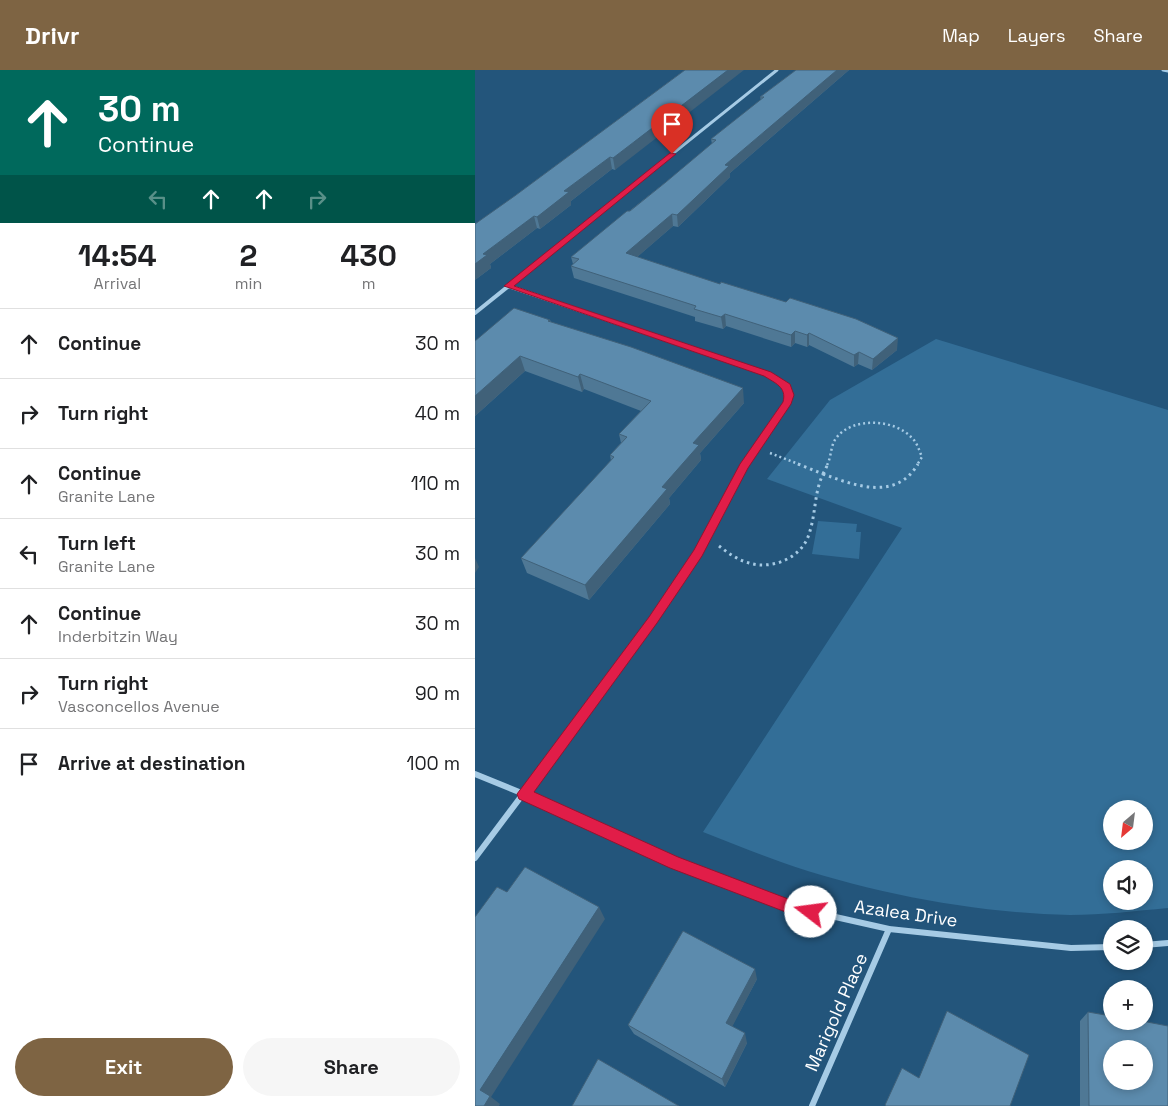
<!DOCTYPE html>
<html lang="en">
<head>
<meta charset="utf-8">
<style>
	body { margin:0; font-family:"Space Grotesk",sans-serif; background:#f6f6f6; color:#202124; height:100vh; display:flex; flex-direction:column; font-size:19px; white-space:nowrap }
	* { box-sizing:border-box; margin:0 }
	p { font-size:16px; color:#757577 }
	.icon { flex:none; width:28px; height:28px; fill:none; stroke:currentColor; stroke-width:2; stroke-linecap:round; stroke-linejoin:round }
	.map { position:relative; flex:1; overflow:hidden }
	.panel { display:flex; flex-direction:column; background:#fff; width:475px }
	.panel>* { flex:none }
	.hud { background:#00695c; color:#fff; overflow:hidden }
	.needle { width:32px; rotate:208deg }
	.fabs { position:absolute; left:628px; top:730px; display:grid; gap:10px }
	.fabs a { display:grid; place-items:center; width:50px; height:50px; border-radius:50%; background:#fff; box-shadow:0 2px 8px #0003; font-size:25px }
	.pin { position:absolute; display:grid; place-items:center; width:42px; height:42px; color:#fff; margin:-51px -21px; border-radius:50% 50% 50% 0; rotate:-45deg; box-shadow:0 0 5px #0007 }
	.pin .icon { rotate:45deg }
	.me { position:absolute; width:55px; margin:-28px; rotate:285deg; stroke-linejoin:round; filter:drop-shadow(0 0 4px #0008) }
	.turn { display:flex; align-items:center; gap:18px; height:105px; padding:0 15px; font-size:22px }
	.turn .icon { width:65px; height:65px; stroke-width:2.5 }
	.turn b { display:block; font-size:35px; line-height:42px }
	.lanes { display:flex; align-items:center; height:48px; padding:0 15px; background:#0003; justify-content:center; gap:25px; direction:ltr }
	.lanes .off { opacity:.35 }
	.eta { display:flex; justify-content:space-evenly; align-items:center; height:85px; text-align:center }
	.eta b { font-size:30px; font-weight:700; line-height:35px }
	.action { display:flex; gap:10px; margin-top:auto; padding:10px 15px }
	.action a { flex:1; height:58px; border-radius:30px; background:#7e6443; color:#fff; font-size:20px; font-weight:700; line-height:58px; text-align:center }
	.action a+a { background:#f6f6f6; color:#202124 }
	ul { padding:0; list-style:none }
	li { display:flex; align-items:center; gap:15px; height:70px; padding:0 15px; border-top:1px solid #e0e0e0 }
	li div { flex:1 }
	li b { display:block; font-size:19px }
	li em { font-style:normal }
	header { display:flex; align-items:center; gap:30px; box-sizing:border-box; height:70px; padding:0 25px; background:#7e6443; color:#fff }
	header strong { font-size:24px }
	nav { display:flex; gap:28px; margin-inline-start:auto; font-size:18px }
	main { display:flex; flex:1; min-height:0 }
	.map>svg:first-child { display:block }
</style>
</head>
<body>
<header>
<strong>Drivr</strong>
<nav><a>Map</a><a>Layers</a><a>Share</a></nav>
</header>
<main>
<section class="panel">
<div class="hud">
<div class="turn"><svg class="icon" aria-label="ahead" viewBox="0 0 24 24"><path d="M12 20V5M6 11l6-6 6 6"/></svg><div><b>30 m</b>Continue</div></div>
<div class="lanes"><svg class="icon off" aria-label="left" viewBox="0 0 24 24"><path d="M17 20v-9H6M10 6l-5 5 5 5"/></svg><svg class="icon" aria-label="ahead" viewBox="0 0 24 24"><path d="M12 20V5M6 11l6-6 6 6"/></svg><svg class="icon" aria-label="ahead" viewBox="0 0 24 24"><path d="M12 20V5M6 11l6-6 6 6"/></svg><svg class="icon off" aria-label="right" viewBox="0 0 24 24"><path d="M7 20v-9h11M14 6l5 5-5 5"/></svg></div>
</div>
<div class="eta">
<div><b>14:54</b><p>Arrival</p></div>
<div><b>2</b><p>min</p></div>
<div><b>430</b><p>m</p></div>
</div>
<ul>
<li><svg class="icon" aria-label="ahead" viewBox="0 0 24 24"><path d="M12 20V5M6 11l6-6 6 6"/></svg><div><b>Continue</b></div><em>30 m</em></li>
<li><svg class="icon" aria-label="right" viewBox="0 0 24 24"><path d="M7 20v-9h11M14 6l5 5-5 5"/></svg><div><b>Turn right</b></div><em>40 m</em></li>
<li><svg class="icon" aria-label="ahead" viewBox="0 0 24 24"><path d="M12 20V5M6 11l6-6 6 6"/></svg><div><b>Continue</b><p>Granite Lane</p></div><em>110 m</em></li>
<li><svg class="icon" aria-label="left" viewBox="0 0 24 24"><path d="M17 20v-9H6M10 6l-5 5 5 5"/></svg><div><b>Turn left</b><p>Granite Lane</p></div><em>30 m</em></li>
<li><svg class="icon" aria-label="ahead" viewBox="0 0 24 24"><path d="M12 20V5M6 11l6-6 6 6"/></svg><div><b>Continue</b><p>Inderbitzin Way</p></div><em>30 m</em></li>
<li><svg class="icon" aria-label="right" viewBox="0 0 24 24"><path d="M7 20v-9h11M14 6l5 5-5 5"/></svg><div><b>Turn right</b><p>Vasconcellos Avenue</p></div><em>90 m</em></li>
<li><svg class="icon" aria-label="arrive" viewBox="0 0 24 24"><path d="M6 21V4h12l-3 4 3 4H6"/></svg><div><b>Arrive at destination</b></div><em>100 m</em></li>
</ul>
<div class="action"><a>Exit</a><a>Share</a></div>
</section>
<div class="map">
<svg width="693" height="1036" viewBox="0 0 693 1036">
	<rect width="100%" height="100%" fill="#23557b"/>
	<g fill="#336e97" fill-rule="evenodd">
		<path d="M 461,269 L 693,340 L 693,838 C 661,841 627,845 595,845 C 501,843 394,823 306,792 C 280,783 254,772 228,762 L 427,458 L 292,409 L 355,330 ZM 636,739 L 669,739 L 669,771 L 636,771 ZM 636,799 L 669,799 L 669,831 L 636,831 Z"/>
		<path d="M 343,451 L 382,454 L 381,462 L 386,462 L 384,489 L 337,484 Z"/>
	</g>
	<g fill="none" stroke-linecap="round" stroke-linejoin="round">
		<g stroke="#a6cbe5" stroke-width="2.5" stroke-dasharray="2 3" stroke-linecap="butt">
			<path d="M 295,383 L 326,395"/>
			<path d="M 352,395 C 357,386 355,375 362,367 C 378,347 419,349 436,367 C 442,372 444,380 447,387 L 442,395"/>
		</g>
		<g stroke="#a6cbe5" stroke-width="3" stroke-dasharray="2.5 4" stroke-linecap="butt">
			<path d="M 323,394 L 348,404"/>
			<path d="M 348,404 C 381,416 421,431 443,394"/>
			<path d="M 348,404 L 353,394"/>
			<path d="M 244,476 C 253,483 263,490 274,493 C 297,500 327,488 334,464 C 341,444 339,423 348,404"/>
		</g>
		<g stroke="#a6cbe5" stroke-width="3">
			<path d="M 688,0 L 693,1"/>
			<path d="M 85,174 L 302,0"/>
		</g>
		<g stroke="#a6cbe5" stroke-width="4">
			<path d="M 33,216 L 292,304 L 308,315 L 313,322 L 313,332 L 269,395"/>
			<path d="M 0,243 L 87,173"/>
		</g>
		<path stroke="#a6cbe5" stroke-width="5" d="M 83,677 L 178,550 L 223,483 L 270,394"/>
		<g stroke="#a6cbe5" stroke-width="6">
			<path d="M 0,704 L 49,724 L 200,793 L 316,837 L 414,859 L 596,878 L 636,877"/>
			<path d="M 0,788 L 84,676"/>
			<path d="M 669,875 L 693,873"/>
			<path d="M 337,1036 L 414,859"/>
		</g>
	</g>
	<g fill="#4f7895">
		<path d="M 210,0 L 140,100 L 137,99 L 96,131 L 96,135 L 65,159 L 62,158 L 15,194 L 16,198 L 0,210 L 41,125 Z"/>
		<path d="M 321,0 L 374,0 L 255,103 L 255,107 L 203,157 L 198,156 L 162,187 L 422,280 L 397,300 L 383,294 L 379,297 L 334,275 L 332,277 L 320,273 L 316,277 L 251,256 L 248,259 L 220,251 L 220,247 L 99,208 L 96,196 L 98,194 L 96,187 L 191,112 L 237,74 L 236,69 L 286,30 L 285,27 Z"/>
		<path d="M 75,250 L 76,252 L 269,333 L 225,383 L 226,390 L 194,428 L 195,434 L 114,530 L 52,503 L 46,488 L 136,391 L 135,385 L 146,373 L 144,364 L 166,341 L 109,319 L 107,322 L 50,301 L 0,346 L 0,271 Z"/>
		<path d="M 282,909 L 257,956 L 272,973 L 250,1017 L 159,964 L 153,955 Z"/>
		<path d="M 613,942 L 693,1036 L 605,1036 L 605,951 Z"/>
	</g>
	<g fill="#406179">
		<path d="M 253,0 L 269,0 L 140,100 L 138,88 Z"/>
		<path d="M 362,0 L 374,0 L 255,103 L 255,107 L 203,157 L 202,145 L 250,95 Z"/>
		<path d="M 135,87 L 137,99 L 96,131 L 96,135 L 65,159 L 62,147 L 89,121 Z"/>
		<path d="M 197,144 L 198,156 L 153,195 L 151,183 Z"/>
		<path d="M 59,146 L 62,158 L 15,194 L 16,198 L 0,210 L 0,194 L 8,184 Z"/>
		<path d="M 250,244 L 251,256 L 248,259 L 246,247 Z"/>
		<path d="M 320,261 L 320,273 L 316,277 L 316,265 Z"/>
		<path d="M 334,263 L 334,275 L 332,277 L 332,265 Z"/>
		<path d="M 423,268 L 422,280 L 397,300 L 398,289 Z"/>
		<path d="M 384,282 L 383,294 L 379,297 L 379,285 Z"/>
		<path d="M 45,286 L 50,301 L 0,346 L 0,326 Z"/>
		<path d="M 105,304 L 109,319 L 107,322 L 103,307 Z"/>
		<path d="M 268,318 L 269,333 L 225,383 L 226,390 L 194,428 L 195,434 L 114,530 L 110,515 L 187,417 L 218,373 Z"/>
		<path d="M 0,488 L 4,497 L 0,503 Z"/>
		<path d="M 124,837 L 130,849 L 16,1027 L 25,1034 L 24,1036 L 9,1036 L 5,1020 Z"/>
		<path d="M 280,899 L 282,909 L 254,963 L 251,953 Z"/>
		<path d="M 270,963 L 272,973 L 250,1017 L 247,1009 Z"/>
	</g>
	<g fill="#5c8bad" stroke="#406179" fill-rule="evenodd">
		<path d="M 210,0 L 253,0 L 138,88 L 135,87 L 89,121 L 94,122 L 62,147 L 59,146 L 8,184 L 12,185 L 0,194 L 0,154 L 41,125 Z"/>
		<path d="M 321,0 L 362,0 L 250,95 L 254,96 L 202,145 L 197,144 L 151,183 L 245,214 L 246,212 L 311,232 L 315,228 L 381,249 L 423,268 L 398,289 L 384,282 L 379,285 L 334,263 L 332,265 L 320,261 L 316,265 L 250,244 L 246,247 L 219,239 L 221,236 L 96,196 L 104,189 L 96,187 L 152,141 L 155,141 L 191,112 L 241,70 L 236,69 L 289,27 L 285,27 Z"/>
		<path d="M 39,238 L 75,250 L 73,251 L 156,277 L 268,318 L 218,373 L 224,375 L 187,417 L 192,419 L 110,515 L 46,488 L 139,387 L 135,385 L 152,367 L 144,364 L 176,331 L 105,304 L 103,307 L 45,286 L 0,326 L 0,271 Z"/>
		<path d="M 50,797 L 124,837 L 5,1020 L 15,1026 L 9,1036 L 0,1036 L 0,847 L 22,817 L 32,822 Z"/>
		<path d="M 208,861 L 280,899 L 251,953 L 270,963 L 247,1009 L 153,955 Z"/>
		<path d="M 472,941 L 554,985 L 535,1036 L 411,1036 L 410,1035 L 427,998 L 444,1008 Z"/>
		<path d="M 613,942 L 636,946 L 636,951 L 667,951 L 693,956 L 693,1036 L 614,1036 ZM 636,979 L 669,979 L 669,1011 L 636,1011 Z"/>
		<path d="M 123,989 L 204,1036 L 97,1036 Z"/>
	</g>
	<path fill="#e11d48" stroke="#92132f" d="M 195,83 L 201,84 L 39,216 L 296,302 L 315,314 L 319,325 L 316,334 L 273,398 L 227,486 L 209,513 L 182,553 L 59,722 L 203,787 L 316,830 L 341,836 L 343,842 L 341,847 L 336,849 L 316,844 L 195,798 L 44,729 L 42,724 L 174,547 L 219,480 L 265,394 L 308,332 C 312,317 300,313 289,306 L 29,216 Z"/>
	<g text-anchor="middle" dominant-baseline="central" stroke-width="4" stroke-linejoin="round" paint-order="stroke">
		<g font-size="18" fill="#fff" stroke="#23557b">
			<text transform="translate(431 843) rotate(8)">Azalea Drive</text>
			<text transform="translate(361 942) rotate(-66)">Marigold Place</text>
		</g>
	</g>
</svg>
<div class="fabs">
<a><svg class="needle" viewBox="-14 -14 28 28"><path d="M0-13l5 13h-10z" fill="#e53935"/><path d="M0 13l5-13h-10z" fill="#757577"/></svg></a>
<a><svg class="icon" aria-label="sound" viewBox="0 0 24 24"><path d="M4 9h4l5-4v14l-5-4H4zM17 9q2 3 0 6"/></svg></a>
<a><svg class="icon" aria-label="layers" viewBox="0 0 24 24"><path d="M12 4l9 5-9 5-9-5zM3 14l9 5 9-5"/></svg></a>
<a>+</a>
<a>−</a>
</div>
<div class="pin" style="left:197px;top:84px;background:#d93025"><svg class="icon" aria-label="arrive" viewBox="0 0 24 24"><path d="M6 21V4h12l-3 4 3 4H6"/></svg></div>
<svg class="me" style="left:336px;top:842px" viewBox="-20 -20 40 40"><circle r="19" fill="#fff"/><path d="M0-13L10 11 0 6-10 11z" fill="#e11d48"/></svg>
</div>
</main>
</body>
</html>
